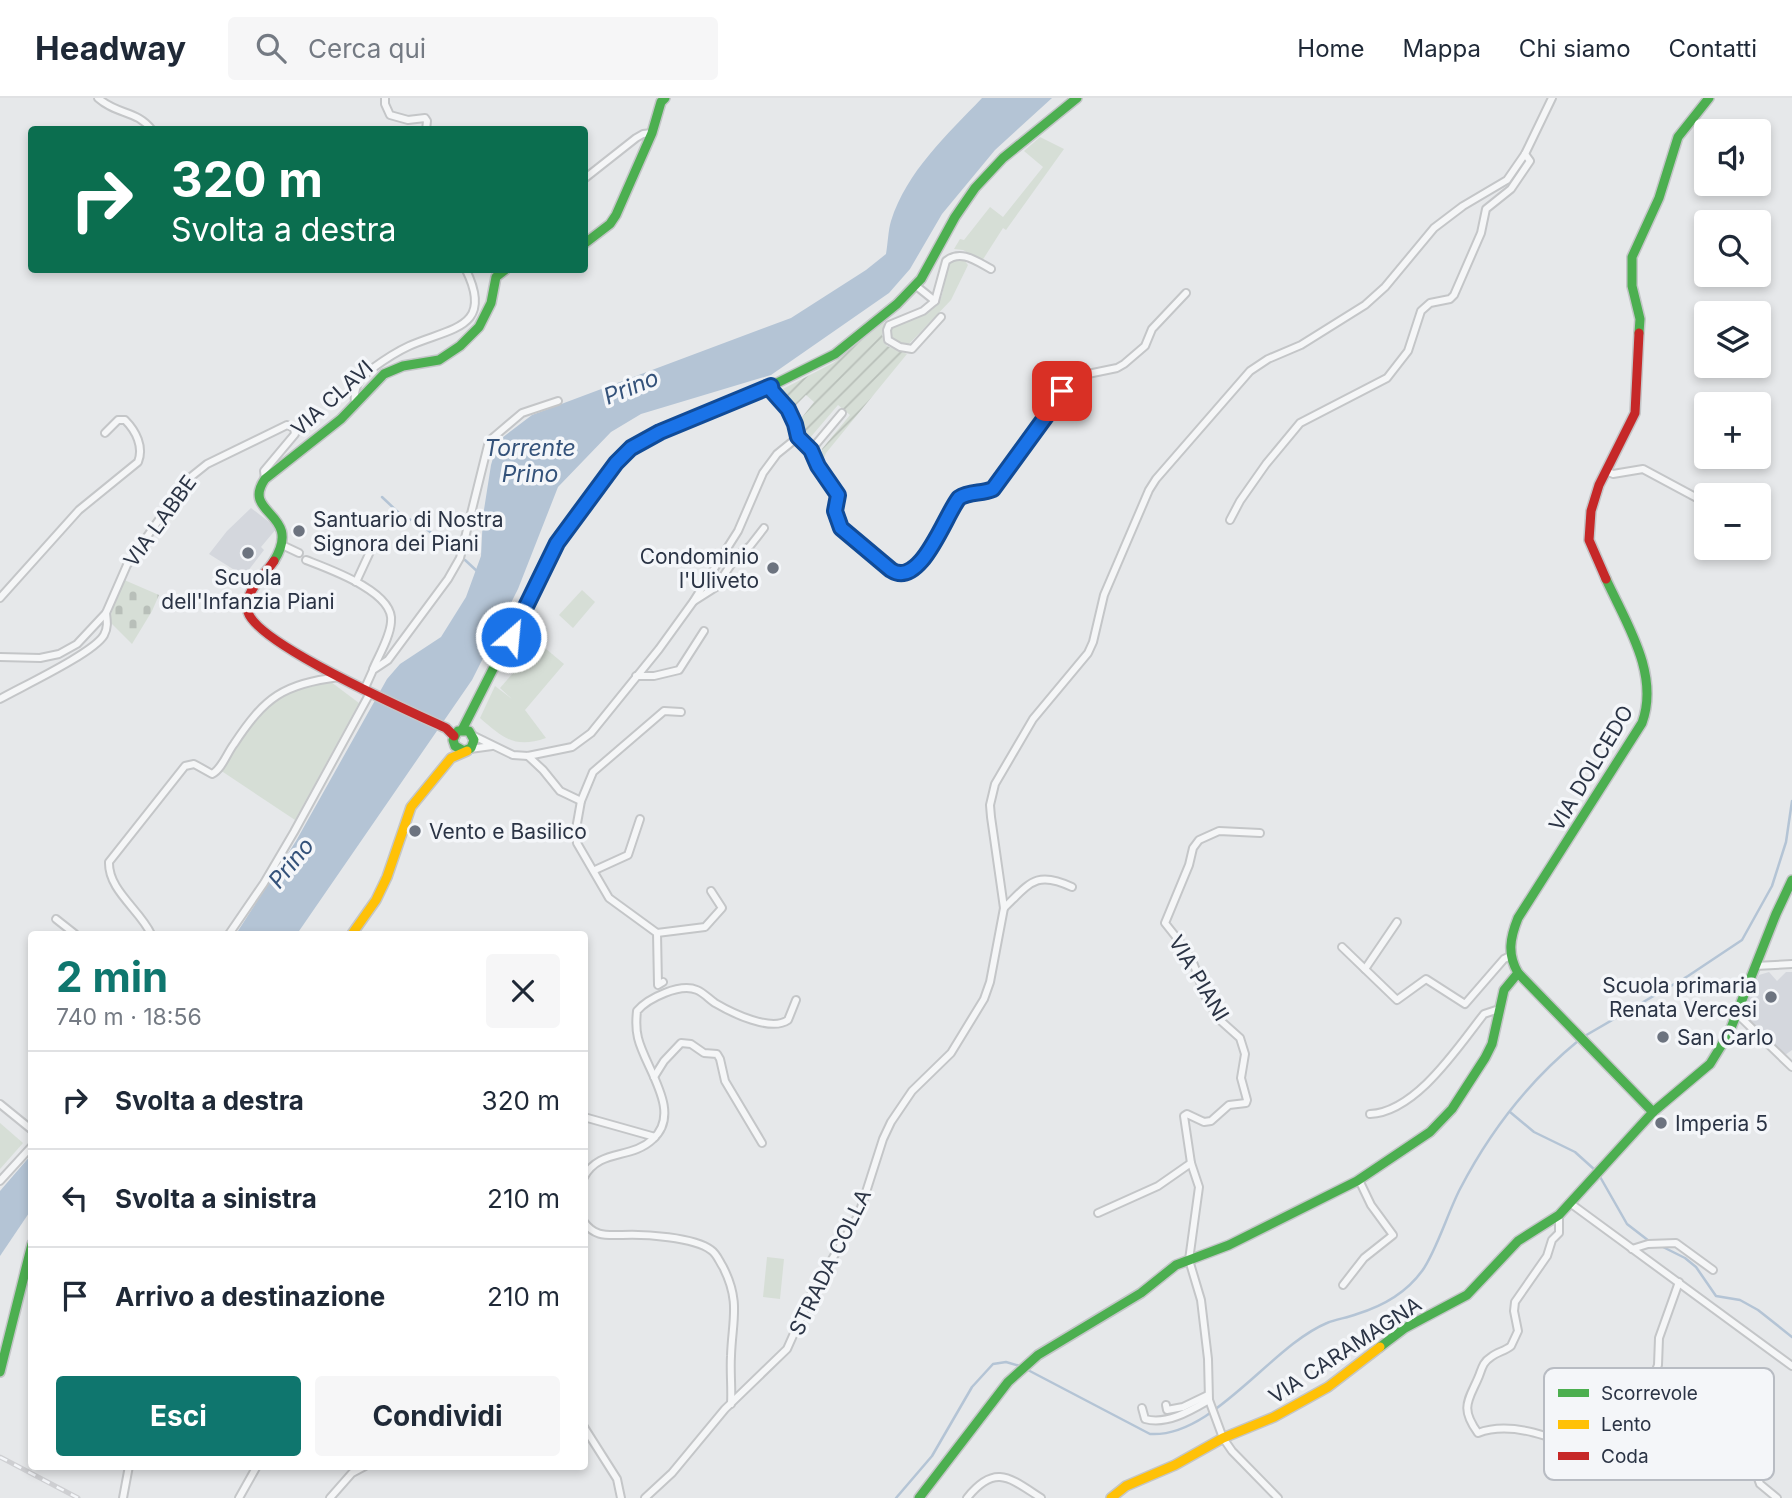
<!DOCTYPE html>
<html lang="it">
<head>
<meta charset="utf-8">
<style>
	body { margin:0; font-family:Inter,sans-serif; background:#f6f6f7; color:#1f2937; height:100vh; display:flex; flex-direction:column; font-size:26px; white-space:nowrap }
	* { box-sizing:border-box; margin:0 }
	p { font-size:23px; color:#747a83 }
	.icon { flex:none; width:38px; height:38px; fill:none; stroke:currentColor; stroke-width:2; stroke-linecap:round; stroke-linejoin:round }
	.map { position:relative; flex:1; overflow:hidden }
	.sheet { position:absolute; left:28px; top:833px; width:560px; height:539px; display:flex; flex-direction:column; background:#fff; border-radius:7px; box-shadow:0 4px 10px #0003 }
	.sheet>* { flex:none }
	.hud { position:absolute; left:28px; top:28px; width:560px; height:147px; border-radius:7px; box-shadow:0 4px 10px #0003; background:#0b6e4f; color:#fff; overflow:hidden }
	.tools { position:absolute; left:1694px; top:21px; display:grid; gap:14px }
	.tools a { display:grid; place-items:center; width:77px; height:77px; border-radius:7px; background:#fff; box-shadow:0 4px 10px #0003; font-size:35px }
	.pin { position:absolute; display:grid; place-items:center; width:60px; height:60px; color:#fff; margin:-30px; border-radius:14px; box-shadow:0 4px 10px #0006 }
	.me { position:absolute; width:77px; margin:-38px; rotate:27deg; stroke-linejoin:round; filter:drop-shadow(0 0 5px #0008) }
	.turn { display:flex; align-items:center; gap:24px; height:147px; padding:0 28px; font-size:32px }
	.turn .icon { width:91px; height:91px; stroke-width:2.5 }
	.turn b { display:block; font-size:49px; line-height:60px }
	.round { display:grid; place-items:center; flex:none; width:74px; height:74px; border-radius:7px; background:#f6f6f7 }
	.summary { display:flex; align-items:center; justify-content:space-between; height:119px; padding:0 28px }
	h1 { font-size:42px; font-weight:700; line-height:52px; color:#0f766e }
	.action { display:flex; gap:14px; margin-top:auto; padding:14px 28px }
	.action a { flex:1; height:80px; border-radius:7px; background:#0f766e; color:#fff; font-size:28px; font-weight:700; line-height:80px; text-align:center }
	.action a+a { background:#f6f6f7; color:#1f2937 }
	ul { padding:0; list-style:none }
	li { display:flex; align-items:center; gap:21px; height:98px; padding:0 28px; border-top:2px solid #e0e1e3 }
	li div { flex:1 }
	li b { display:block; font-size:26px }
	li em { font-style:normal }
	header { display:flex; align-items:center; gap:42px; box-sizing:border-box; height:98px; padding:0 35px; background:#fff; border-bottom:2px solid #e0e1e3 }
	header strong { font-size:33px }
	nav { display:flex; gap:38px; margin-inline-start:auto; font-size:24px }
	.search { width:490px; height:63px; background:#f6f6f7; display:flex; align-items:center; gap:18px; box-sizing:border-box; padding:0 24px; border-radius:7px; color:#747a83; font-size:26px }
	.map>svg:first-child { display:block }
</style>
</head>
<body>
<header>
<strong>Headway</strong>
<div class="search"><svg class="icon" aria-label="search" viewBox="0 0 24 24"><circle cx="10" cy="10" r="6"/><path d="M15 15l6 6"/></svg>Cerca qui</div>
<nav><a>Home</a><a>Mappa</a><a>Chi siamo</a><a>Contatti</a></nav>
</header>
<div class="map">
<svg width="1792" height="1400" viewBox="0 0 1792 1400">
	<defs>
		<pattern id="cemetery-stones" width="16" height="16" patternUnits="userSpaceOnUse" patternTransform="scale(1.75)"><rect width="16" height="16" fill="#d6ded6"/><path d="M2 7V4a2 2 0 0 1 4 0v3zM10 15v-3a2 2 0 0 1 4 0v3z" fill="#b8bfb9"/></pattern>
		<pattern id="garden-furrows" width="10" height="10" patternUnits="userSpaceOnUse" patternTransform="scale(1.75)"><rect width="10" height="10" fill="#d6ded6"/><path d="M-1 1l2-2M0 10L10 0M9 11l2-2" fill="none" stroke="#b8bfb9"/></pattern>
	</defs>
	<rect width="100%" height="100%" fill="#e6e8ea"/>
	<g fill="#d4d7dd">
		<path d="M 251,410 L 277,430 L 261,449 L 264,452 L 244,478 L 209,456 L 227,433 Z"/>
		<path d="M 1769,874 L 1777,883 L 1786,874 L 1792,874 L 1792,952 L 1785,957 L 1742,916 L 1759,877 Z"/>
	</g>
	<g fill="#d6ded6">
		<path d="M 1040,39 L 1064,51 L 1006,132 L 1003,130 L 982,163 L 963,152 L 954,151 L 960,141 L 964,142 L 990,109 L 1003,119 L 1043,69 L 1024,53 Z"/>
		<path d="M 952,161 L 963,161 L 968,167 L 951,202 L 908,247 C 898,244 891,244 889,232 L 892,230 C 906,222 925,220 936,208 C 948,195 941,174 952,161 Z"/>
		<path d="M 582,492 L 595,504 L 573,530 L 559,517 Z"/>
		<path d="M 539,545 L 564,566 L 525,612 L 546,640 C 515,651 503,640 480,620 L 495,588 L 512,601 L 500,590 Z"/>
		<path d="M 331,584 L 359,605 L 295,722 L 220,672 L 242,635 L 277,598 L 303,588 Z"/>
		<path d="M 0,1025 L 23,1045 L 0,1071 Z"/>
		<path d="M 767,1159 L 784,1161 L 780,1201 L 763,1199 Z"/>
	</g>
	<path fill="url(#cemetery-stones)" d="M 122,481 L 159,497 L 152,513 L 132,546 L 109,523 Z"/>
	<path fill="url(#garden-furrows)" d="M 883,225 L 885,226 L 882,237 L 887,248 L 907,256 L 826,355 L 822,365 L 822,351 L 850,317 L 838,307 L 809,341 L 800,322 L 814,304 L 806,297 L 793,310 L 781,292 L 833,265 Z"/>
	<g fill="#b4c4d5">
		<path d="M 982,0 L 1052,0 L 995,52 L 942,116 L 910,171 L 889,195 L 771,277 L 641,316 L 611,334 L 558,389 L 518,491 L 472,582 L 297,836 L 236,836 L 296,743 L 387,581 L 400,566 L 441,539 L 466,499 L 481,458 L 483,418 L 491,367 L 498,343 L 532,317 L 791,220 L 866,172 L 886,156 C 888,145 888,133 891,123 C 907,73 947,37 982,0 Z"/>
		<path d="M 31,1057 L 31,1112 L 0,1158 L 0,1093 Z"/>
	</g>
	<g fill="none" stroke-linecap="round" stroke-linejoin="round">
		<g stroke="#b4c4d5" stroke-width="2.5">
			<path d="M 382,399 L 400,416 L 424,429 L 456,455"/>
			<path d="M 465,462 L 478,474"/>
			<path d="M 1583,939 L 1688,878 L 1742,842 L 1772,788 L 1786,744 L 1792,703"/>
			<path d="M 1510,1014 L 1534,1034 L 1575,1054 L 1595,1072"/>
			<path d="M 1599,1077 L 1627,1126 L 1649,1143"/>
			<path d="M 1661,1148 L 1685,1160 L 1696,1169 L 1716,1198 L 1740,1202 L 1758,1212 L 1792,1239"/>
			<path d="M 1026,1271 L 1150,1336 C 1213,1340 1271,1248 1327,1225 C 1336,1221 1347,1220 1357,1216 C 1383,1208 1406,1195 1422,1173 C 1436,1154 1448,1114 1460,1091 C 1489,1035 1529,983 1578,943"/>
			<path d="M 896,1400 L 932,1358 L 972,1289 L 993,1266 L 1006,1264 L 1020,1268"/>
		</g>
		<g stroke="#c4c6c8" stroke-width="10">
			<g id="street">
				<path d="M 98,0 C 117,17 137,12 152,32"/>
				<path d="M 385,0 L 385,6 L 390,17 L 408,22 L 425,20 L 427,23 L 426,32"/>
				<path d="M 584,81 L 636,40 L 643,36 L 652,35"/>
				<path d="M 915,187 L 935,203"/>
				<path d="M 941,219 L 912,251 L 900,249 L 888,242 L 887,232 L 889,227 L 923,213 L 935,203 L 946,163 C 961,151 976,163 991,171"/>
				<path d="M 355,306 C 353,290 359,280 373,270 C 384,262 396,254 409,248 C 449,230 495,231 466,172"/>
				<path d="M 798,339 L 811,352 L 830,388 L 838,397 L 835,413 L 841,430 L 891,472 C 921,491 945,417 959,400 C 969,393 982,396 993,391 L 1052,310 L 1067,285 L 1083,277 L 1117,270 L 1124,266 L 1145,248 L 1152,231 L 1186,195"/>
				<path d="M 811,352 L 842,315"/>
				<path d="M 1606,373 L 1613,376 L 1643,371 L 1697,400"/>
				<path d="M 1230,422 L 1240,403 L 1266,366 L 1300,325 L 1387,280 L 1408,253 L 1421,213 L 1430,205 L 1450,201 L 1454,197 L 1481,135 L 1486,111 L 1511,91 L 1530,63 L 1525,56"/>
				<path d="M 282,447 L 299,455"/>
				<path d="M 306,462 C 329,471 395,494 391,524 C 390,539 379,557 373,571"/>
				<path d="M 356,484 L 375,443"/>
				<path d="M 0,500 L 79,412 L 138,364 C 144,349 136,333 125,322 L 118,322 L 105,335"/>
				<path d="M 694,503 L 716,489 L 736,459 L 750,448 L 764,430"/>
				<path d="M 0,559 L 40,560 L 59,556 L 77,546 L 106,515 L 127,467 L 187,382 L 207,366 L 287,327 L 294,330 L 295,336 L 264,373 L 265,381"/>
				<path d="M 636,578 L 654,578 L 679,572 L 704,533"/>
				<path d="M 364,592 L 373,572 L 388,562 L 448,481 L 460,460 L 489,343 L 522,315 L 558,303"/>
				<path d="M 0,601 C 21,589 94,555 104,537 C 108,530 107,523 106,515"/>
				<path d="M 474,638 L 513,657 L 528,658 L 572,649 L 591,635 L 659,551 L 693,504 L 738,433 L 763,375 L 777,356 L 798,339 C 796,330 794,320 788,311 C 783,303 774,298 771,288"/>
				<path d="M 470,651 L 492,648"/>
				<path d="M 528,658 L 543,672 L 560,693 L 581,703"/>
				<path d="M 1260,735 L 1219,733 L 1199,742 L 1193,750 L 1189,767 L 1165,825 L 1184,849 L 1194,867 L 1205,898 L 1214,913 L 1221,923 L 1240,940 L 1245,956 L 1241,980 L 1247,1002 L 1246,1005 L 1229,1007 L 1211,1023 L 1204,1024 L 1187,1016 L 1184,1018 L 1191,1065 L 1199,1089 L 1189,1162 L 1201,1202 L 1208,1261 L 1209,1302 L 1223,1340 L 1232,1353 L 1278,1400"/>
				<path d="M 595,772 L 628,757 L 640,721"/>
				<path d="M 1004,810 C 1030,785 1036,772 1072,789"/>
				<path d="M 56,821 L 75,836"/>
				<path d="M 657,835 L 705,829 L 722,810 L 711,793"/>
				<path d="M 151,836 C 140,812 108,792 109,764 L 185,668 L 194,666 L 212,676 C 222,671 227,655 234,646 C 265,599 283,586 339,579"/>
				<path d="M 229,836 L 264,785 L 294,734 L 370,595"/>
				<path d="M 1342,849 L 1397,902 L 1426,881 L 1465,906 L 1504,861 L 1510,858"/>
				<path d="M 1755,868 L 1792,866"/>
				<path d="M 1365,871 L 1397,824"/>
				<path d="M 663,884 L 658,887 L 657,835 L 609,800 L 577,745 L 576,731 L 581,703 L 593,674 L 664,613 L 681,614"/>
				<path d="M 1736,915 L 1792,969"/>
				<path d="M 654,979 L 664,963 L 681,945 L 691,946 L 704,955 L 717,956 L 720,961 L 725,983 L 762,1045"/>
				<path d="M 0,1006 L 32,1032"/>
				<path d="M 1370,1016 C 1416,1014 1458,949 1484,916 L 1499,911"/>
				<path d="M 584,1019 L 655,1039"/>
				<path d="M 584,1079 C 600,1050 631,1062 653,1041 C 683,1014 645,970 638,940 C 636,932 636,922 637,913 C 648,900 680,885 697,892 C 704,895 709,901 715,905 C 732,915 771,934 788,922 L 796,902"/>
				<path d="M 0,1083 L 32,1048"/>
				<path d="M 1570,1105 L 1792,1268"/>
				<path d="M 1098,1115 L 1158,1088 L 1191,1065"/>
				<path d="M 1559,1117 L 1559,1135 L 1552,1142 L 1547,1158 L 1515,1204 L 1514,1213 L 1518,1233 L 1511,1248 C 1505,1253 1497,1254 1491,1259 C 1483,1264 1482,1270 1479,1278 C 1469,1302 1459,1309 1478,1335 C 1523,1318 1581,1354 1624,1369 C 1634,1372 1646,1377 1656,1374 C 1671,1370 1685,1355 1695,1344"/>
				<path d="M 584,1124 C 595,1139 606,1137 622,1137 C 644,1136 694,1139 711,1152 C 717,1156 719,1163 723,1169 C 741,1204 732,1223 731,1258 C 730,1274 732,1290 731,1306"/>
				<path d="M 1632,1151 L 1648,1146 L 1676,1145 L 1713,1172"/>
				<path d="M 1679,1184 L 1659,1240 L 1658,1267 L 1652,1282 L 1653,1290 L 1688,1316 L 1695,1344 L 1752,1364 L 1760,1386 L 1777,1400"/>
				<path d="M 1343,1187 L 1364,1160 L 1393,1137 L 1371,1107 L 1359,1082"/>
				<path d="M 1166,1307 L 1167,1312 L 1183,1309 L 1208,1297"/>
				<path d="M 1142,1310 L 1145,1321 C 1167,1327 1190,1313 1209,1302"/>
				<path d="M 584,1329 L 617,1381 L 621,1400"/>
				<path d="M 123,1400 L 129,1368"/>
				<path d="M 239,1400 L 257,1368"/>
				<path d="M 330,1400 L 352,1375 L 365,1368"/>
				<path d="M 645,1400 L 672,1375 L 725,1311 L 787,1251 L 812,1195 L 859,1116 L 883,1041 L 891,1024 L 912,993 L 951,955 L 984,901 L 990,884 L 1004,810 L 991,719 L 990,707 L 995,686 L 1033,621 L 1088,555 L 1093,544 L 1104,497 L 1149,392 L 1156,381 L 1250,273 L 1268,261 L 1301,247 L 1365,207 L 1385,189 L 1434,130 L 1463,108 L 1507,82 L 1525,56 L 1552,0"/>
				<path d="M 967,1400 C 995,1365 1010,1380 1041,1400"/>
			</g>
		</g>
		<g stroke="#c4c6c8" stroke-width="12">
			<g id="fast">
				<path d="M 584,146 L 610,126 L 616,117 L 652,35 L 661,4 L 665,0"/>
				<path d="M 1639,235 L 1640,221 L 1632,188 L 1632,159 L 1659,100 L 1678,39 L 1709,0"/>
				<path d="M 274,463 C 304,414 240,417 265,381 L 341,321 L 384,276 L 403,268 L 439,262 L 460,248 L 479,229 L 491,205 L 496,179 L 505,172"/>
				<path d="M 1606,481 C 1626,525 1660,576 1642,625 L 1518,820 C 1510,840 1507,856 1518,875 L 1653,1014"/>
				<path d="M 462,632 L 557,445 L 616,365 L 631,350 L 660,334 L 771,288 L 835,256 L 897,206 L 921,181 L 955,119 L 975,90 L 1003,60 L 1077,0"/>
				<path d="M 457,634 L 453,642 L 455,648 L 464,653 L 471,650 L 474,642 L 469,633 L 458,633"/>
				<path d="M 1380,1249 L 1405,1230 L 1467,1197 L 1518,1143 L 1559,1117 L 1653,1014 L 1710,966 L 1729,935 L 1776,816 L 1792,782"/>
				<path d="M 0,1274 L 32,1146"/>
				<path d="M 919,1400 L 1008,1284 L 1038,1257 L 1141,1195 L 1176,1167 L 1229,1147 L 1357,1083 L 1430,1034 L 1452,1011 L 1485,960 L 1492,946 L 1504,892 L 1518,875"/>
			</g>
		</g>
		<g stroke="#c4c6c8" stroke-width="12">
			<g id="slow">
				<path d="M 352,836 L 376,802 L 387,779 L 411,709 L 451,660 L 467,653"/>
				<path d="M 1111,1400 L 1126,1388 L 1175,1367 L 1223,1340 L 1274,1319 L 1328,1289 L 1380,1249"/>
			</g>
		</g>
		<g stroke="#c4c6c8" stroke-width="12">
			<g id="jam">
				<path d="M 274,463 C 264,478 243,494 248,514 C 257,546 411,614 446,630 L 454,638"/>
				<path d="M 1606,481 L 1589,442 L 1591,413 L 1599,387 L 1635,315 L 1639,235"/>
			</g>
		</g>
		<use href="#street" stroke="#f5f6f7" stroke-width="6"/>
		<use href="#fast" stroke="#4caf50" stroke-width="9"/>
		<use href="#slow" stroke="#ffc107" stroke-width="9"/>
		<use href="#jam" stroke="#c62828" stroke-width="9"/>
		<g stroke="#cecfd2" stroke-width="5">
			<path id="rail" d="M 0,1359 L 78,1400"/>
		</g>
		<use href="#rail" stroke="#f4f6f9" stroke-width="2.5" stroke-dasharray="8" stroke-linecap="butt"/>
	</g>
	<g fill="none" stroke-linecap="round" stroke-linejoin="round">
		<g stroke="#114b97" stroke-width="18">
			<path id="route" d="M 511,539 L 557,445 L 616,365 L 631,350 L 660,334 L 771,288 L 772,293 L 788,311 L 795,326 L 798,339 L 811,352 L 818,368 L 838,397 L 835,413 L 841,430 L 891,472 C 921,491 945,417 959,400 C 969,393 982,396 993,391 L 1052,310 L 1062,293"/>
		</g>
		<use href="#route" stroke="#1a73e8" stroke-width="12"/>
	</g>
	<g fill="#6c737f" stroke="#f4f6f9" stroke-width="2.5">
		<circle cx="299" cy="433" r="7"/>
		<circle cx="248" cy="455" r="7"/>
		<circle cx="773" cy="470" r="7"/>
		<circle cx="415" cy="733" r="7"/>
		<circle cx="1771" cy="899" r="7"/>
		<circle cx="1663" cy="939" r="7"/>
		<circle cx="1661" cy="1025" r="7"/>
	</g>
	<g text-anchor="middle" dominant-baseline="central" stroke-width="7" stroke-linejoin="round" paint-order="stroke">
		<g font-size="21" fill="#2b3445" stroke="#f4f6f9">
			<text transform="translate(332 300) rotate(-42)">VIA CLAVI</text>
			<text transform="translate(160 423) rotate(-54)">VIA LABBE</text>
			<text transform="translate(1591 670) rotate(-59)">VIA DOLCEDO</text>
			<text transform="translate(1199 880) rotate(59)">VIA PIANI</text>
			<text transform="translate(830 1164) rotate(-64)">STRADA COLLA</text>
			<text transform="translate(1345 1252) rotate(-33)">VIA CARAMAGNA</text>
		</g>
		<g font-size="21" fill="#2b3445" stroke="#f4f6f9" text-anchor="start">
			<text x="313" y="421">Santuario di Nostra<tspan x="313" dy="24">Signora dei Piani</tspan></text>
			<text x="759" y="458" text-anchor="end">Condominio<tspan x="759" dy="24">l'Uliveto</tspan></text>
			<text x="248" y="479" text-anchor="middle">Scuola<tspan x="248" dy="24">dell'Infanzia Piani</tspan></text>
			<text x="429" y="733">Vento e Basilico</text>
			<text x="1757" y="887" text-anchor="end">Scuola primaria<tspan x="1757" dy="24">Renata Vercesi</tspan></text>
			<text x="1677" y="939">San Carlo</text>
			<text x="1675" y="1025">Imperia 5</text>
		</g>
		<g font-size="23" font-style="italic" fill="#34527a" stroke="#f4f6f9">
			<text transform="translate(631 289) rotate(-22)">Prino</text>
			<text x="530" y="350">Torrente<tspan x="530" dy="26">Prino</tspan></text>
			<text transform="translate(291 765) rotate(-51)">Prino</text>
		</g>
	</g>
	<rect x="1544" y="1270" width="230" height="112" rx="10" fill="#f4f6f9" stroke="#b8bcc3" stroke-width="2"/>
	<rect x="1558" y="1291" width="31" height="8" fill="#4caf50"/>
	<rect x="1558" y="1322" width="31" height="9" fill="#ffc107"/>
	<rect x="1558" y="1354" width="31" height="8" fill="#c62828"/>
	<g font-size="19" fill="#2b3445">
		<text x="1601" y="1302">Scorrevole</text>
		<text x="1601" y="1333">Lento</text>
		<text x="1601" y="1365">Coda</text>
	</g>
</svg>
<div class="tools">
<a><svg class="icon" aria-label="sound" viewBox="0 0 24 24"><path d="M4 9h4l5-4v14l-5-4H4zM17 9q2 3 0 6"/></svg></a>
<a><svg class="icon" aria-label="search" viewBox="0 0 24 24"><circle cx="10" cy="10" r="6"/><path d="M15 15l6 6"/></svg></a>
<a><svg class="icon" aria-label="layers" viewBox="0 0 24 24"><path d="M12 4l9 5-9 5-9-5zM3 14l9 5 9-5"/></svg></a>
<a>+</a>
<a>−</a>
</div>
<div class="pin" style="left:1062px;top:293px;background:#d93025"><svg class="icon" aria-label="arrive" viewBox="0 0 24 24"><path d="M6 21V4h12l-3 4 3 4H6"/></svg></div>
<svg class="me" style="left:511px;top:539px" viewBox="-20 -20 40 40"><circle r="17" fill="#1a73e8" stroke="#fff" stroke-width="3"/><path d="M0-11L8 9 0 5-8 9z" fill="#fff"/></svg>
<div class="hud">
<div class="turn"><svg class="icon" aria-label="right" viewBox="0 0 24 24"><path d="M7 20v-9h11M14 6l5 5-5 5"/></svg><div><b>320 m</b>Svolta a destra</div></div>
</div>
<section class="sheet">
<div class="summary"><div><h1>2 min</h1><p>740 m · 18:56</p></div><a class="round"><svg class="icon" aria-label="close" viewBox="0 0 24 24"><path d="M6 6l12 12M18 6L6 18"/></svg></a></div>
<ul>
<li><svg class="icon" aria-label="right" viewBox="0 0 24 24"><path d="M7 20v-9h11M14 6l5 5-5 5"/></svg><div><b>Svolta a destra</b></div><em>320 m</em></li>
<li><svg class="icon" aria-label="left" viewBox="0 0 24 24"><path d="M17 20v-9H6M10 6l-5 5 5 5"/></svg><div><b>Svolta a sinistra</b></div><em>210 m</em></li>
<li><svg class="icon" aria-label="arrive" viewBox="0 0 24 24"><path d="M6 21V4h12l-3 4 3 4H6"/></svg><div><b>Arrivo a destinazione</b></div><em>210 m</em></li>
</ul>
<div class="action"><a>Esci</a><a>Condividi</a></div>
</section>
</div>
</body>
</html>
